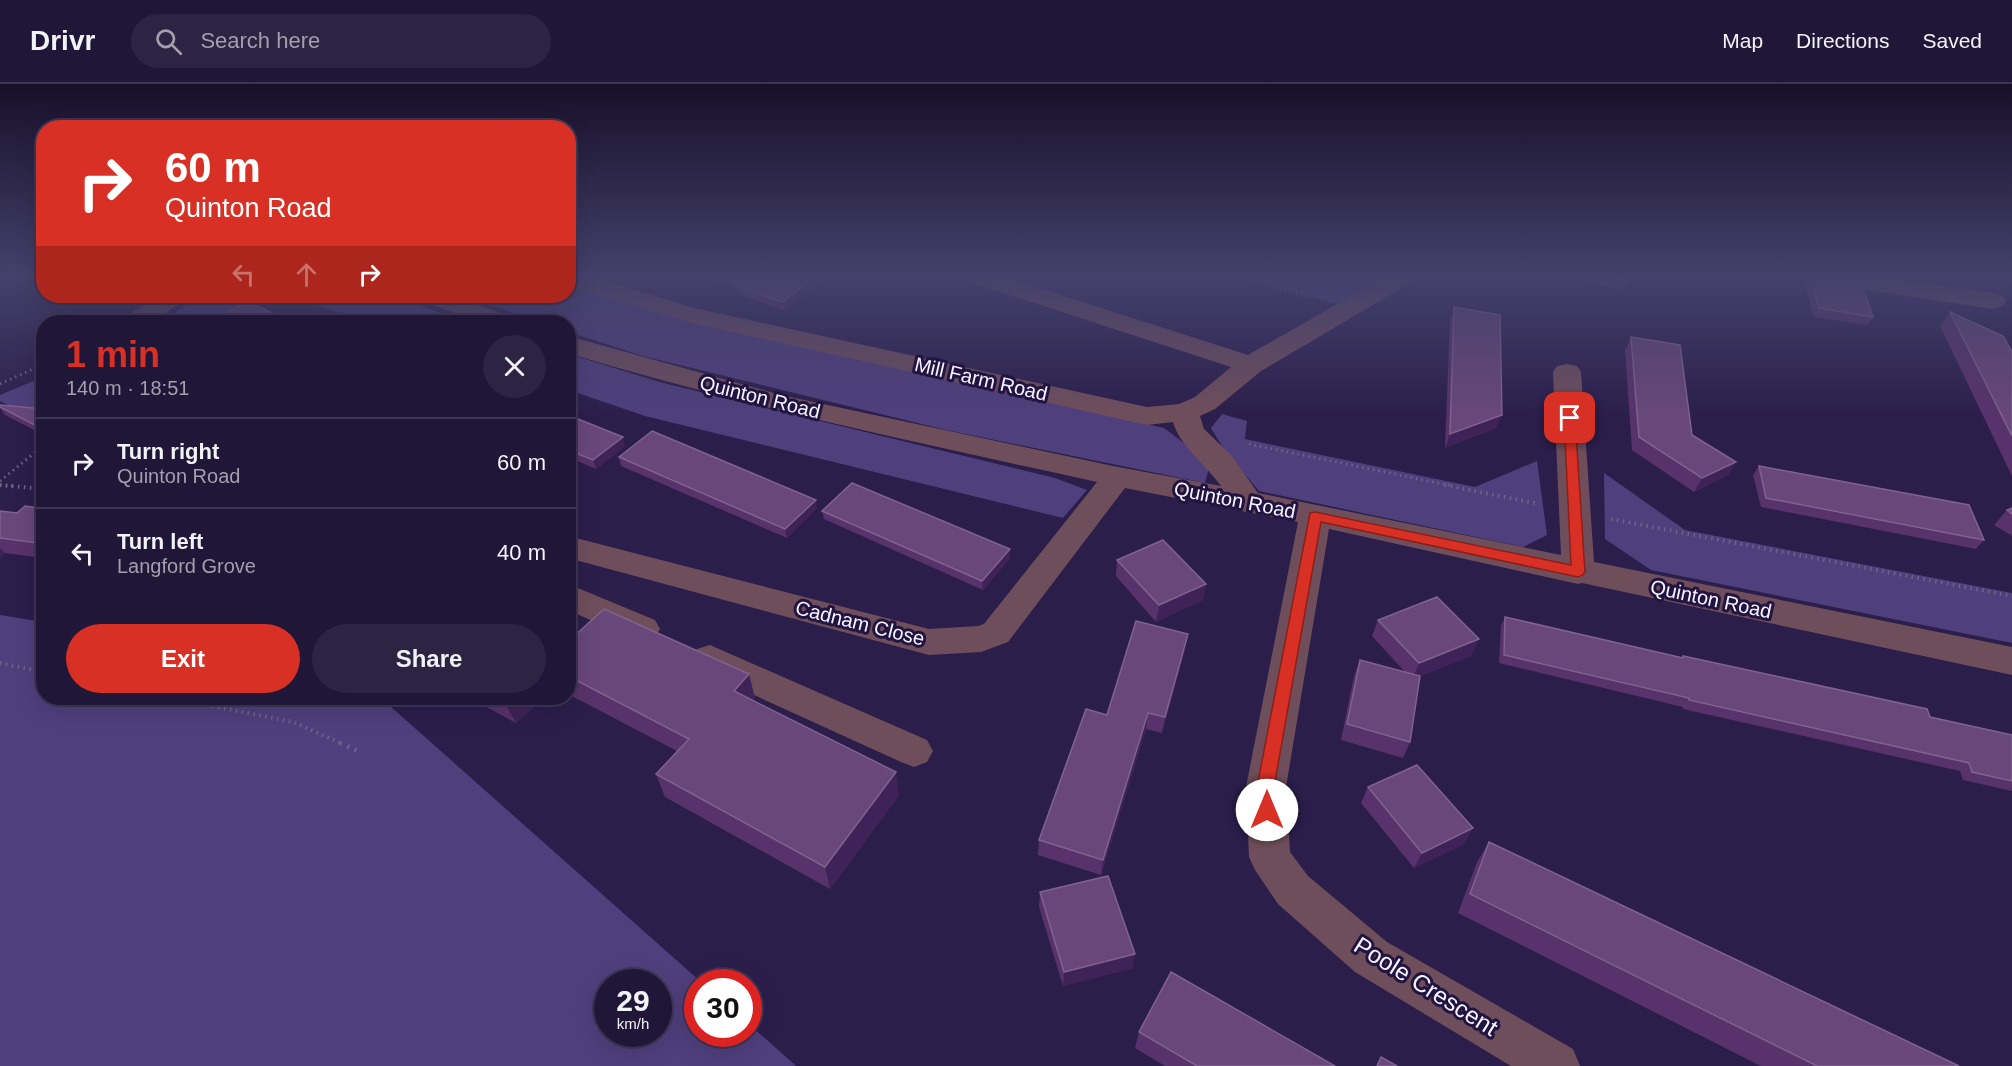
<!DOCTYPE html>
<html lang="en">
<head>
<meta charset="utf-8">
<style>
	body { margin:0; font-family:Arial,sans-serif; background:#2d2343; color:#f1f3f6; height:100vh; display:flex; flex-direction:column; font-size:22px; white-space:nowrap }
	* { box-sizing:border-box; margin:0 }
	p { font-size:20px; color:#a29fae }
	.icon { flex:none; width:33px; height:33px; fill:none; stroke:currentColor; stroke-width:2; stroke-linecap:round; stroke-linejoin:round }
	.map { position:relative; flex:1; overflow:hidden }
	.panel { position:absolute; left:36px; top:231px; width:540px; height:390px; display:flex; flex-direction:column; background:#201638; border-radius:24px; box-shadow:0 6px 24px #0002,0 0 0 2px #3d3553 }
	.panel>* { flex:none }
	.banner { position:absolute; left:36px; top:36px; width:540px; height:183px; border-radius:24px; box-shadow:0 6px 24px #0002,0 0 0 2px #3d3553; background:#d93025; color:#fff; overflow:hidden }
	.speed { position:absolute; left:594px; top:885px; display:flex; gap:12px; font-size:30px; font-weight:700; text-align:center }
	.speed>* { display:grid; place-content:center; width:78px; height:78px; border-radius:50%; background:#201638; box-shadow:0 6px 24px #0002,0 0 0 2px #3d3553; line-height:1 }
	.speed small { font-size:15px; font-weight:400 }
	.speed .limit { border:9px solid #d22; background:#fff; color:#111 }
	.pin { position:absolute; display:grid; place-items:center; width:51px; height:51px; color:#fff; margin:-26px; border-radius:12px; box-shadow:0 3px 9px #0006 }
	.me { position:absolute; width:66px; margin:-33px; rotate:0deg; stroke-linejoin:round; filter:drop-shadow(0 0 4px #0008) }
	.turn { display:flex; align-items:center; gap:21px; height:126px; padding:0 30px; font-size:27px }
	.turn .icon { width:78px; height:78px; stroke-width:2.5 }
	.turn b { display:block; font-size:42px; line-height:51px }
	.lanes { display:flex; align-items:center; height:57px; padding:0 30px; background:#0003; justify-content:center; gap:30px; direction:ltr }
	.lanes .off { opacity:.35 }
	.round { display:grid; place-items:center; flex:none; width:63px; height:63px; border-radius:32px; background:#2d2343 }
	.overview { display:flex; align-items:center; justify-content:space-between; height:102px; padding:0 30px }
	h1 { font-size:36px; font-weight:600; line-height:45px; color:#d93025 }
	.action { display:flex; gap:12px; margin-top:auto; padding:12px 30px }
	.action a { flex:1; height:69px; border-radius:36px; background:#d93025; color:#fff; font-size:24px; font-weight:600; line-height:69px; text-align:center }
	.action a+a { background:#2d2343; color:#f1f3f6 }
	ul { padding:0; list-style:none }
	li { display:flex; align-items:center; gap:18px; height:90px; padding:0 30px; border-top:2px solid #3d3553 }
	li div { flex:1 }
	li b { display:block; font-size:22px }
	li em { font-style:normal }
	header { display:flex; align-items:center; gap:36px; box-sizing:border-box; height:84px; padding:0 30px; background:#201638; border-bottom:2px solid #3d3553 }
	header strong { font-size:28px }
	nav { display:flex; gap:33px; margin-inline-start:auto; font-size:21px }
	.search { width:420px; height:54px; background:#2d2343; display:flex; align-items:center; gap:15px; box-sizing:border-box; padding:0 21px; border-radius:33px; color:#a29fae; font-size:22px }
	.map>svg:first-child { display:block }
</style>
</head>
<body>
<header>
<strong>Drivr</strong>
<div class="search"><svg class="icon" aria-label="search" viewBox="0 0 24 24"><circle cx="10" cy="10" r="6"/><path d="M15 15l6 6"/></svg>Search here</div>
<nav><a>Map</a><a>Directions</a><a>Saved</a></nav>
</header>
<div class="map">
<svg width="2012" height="982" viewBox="0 0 2012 982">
	<rect width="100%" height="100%" fill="#2b1e4b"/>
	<g fill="#4f3f7d" fill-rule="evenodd">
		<path d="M 1243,194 L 1401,194 L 1351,224 Z"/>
		<path d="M 569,199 L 764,254 L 1164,344 L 1196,368 L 1209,384 L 1205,399 L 946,346 L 643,272 L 569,248 L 568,238 L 540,238 L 465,212 L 568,212 Z"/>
		<path d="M 198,212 L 279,212 L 227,238 L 163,238 Z"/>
		<path d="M 288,212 L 392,212 L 467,238 L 368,238 Z"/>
		<path d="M 569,270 L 659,298 L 1055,394 L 1087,406 L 1063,434 L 645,332 L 569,306 Z"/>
		<path d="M 43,293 L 43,339 L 0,317 L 0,311 Z"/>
		<path d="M 1222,330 L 1247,337 L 1245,355 L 1475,403 L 1537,377 L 1547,451 L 1523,463 L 1259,407 L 1225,367 L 1211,344 Z"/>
		<path d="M 1604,389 L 1685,446 L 2012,509 L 2012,559 L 1651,486 L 1605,455 Z"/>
		<path d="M 0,531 L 43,538 L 44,614 L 381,614 L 701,898 L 698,898 L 698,950 L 748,950 L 749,940 L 796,982 L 0,982 ZM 608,898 L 658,898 L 658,950 L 608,950 Z"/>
	</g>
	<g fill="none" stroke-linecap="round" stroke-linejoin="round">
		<g stroke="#6e6486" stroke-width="3" stroke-dasharray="1.5 4" stroke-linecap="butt">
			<path d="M 1243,194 L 1309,213"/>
			<path d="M 0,300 L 44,280"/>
			<path d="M 1249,360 L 1453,402"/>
			<path d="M 44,363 L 37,367 L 44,371"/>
			<path d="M 0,397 L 37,367"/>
			<path d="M 0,401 L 13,402"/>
		</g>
		<g stroke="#6e6486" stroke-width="4" stroke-dasharray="1.5 4.5" stroke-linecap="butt">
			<path d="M 0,401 L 44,405"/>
			<path d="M 1445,401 L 1539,420"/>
			<path d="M 1611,435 L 2012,512"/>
			<path d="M 0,579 L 44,588"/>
			<path d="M 171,614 L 293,638 L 343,660"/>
		</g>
		<path stroke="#6e6486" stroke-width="4.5" stroke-dasharray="2 6" stroke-linecap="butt" d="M 340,659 L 362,669"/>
		<g fill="#6f4e5b" fill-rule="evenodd">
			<path d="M 568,194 L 596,194 L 694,224 L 1147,323 L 1179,320 L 1195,313 L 1231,283 L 973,199 L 970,194 L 1008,194 L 1248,271 L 1383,194 L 1413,194 L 1410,199 L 1261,287 L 1215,325 L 1200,332 L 1204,345 L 1231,371 L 1258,409 L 1561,471 L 1553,288 L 1557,282 L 1567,280 L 1577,282 L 1581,288 L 1594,478 L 2012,563 L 2012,591 L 1582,499 L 1578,500 L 1329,445 L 1286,703 L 1290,768 L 1308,792 L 1387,858 L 1573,965 L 1580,982 L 1511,982 L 1355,888 L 1278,820 L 1255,786 L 1249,773 L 1246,703 L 1298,438 L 1125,404 L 1008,558 L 981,568 L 929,571 L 568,474 L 568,452 L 929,545 L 978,542 L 984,540 L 1097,398 C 920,359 742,322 568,269 L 568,252 L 781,311 L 1118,383 L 1221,402 C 1207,382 1179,361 1173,338 L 1147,341 L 688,238 L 568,202 Z"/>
			<path d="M 1823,194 L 1889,194 L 1993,209 L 2002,212 L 2006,217 L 2002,222 L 1993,225 L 1835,201 L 1826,199 Z"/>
			<path d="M 159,212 L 187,212 L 184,217 L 151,238 L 122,238 L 125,233 Z"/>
			<path d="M 418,212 L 452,212 L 512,233 L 516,238 L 480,238 L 421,217 Z"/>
			<path d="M 568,500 L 655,536 L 660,545 L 655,554 L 643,558 L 631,554 L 568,526 Z"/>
			<path d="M 710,561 L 927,656 L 933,667 L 927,678 L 914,683 L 901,678 L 697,585 L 692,575 L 697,565 Z"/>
		</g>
	</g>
	<g fill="#58326a">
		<path d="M 708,194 L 825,194 L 784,226 L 738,210 L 737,204 Z"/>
		<path d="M 1586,194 L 1626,194 L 1627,197 L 1623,205 L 1587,200 Z"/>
		<path d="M 1803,194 L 1839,194 L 1873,233 L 1868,241 L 1814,233 Z"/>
		<path d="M 1454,223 L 1496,344 L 1445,364 L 1450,236 Z"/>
		<path d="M 1950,228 L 2012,268 L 2012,392 L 1940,242 Z"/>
		<path d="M 1631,253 L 1692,351 L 1736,378 L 1728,391 L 1694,408 L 1632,366 L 1625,266 Z"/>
		<path d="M 0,321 L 44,325 L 44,351 L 5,331 L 0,324 Z"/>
		<path d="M 568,331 L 625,362 L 596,385 L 568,373 Z"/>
		<path d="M 619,373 L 817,424 L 787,454 L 621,382 Z"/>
		<path d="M 1759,382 L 1984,456 L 1976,465 L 1761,423 L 1753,391 Z"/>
		<path d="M 2012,424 L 2012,452 L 1994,441 L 2007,426 Z"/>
		<path d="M 44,425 L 44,474 L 5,469 L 0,473 L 0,427 L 17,429 Z"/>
		<path d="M 822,427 L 1010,474 L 983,506 L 824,435 Z"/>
		<path d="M 1117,476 L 1206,500 L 1203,516 L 1156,538 L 1116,492 Z"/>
		<path d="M 1505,533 L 1682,574 L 1683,572 L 1930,633 L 2012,651 L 2012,707 L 1963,696 L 1960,687 L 1683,625 L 1683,623 L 1499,579 L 1501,542 Z"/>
		<path d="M 1378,536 L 1479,555 L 1471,572 L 1420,592 L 1410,658 L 1403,674 L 1341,656 L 1354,592 L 1360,576 L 1405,588 L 1372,552 Z"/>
		<path d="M 568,552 L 755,614 L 753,616 L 899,711 L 830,805 L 665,713 L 656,690 L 677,667 L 568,610 Z"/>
		<path d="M 1185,566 L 1162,649 L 1146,645 L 1101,791 L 1038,771 L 1039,756 L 1107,631 Z"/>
		<path d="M 470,614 L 544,614 L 516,639 Z"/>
		<path d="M 1368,703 L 1464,760 L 1414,784 L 1361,719 Z"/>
		<path d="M 1489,758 L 1959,982 L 1761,982 L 1458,829 L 1477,778 Z"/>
		<path d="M 1040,808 L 1133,884 L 1063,902 L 1039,823 Z"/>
		<path d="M 1139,948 L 1335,982 L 1165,982 L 1135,964 Z"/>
	</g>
	<g fill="#3f2257">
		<path d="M 813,194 L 825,194 L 784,226 L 783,218 Z"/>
		<path d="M 1502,331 L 1496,344 L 1445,364 L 1450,350 Z"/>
		<path d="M 623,353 L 625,362 L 596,385 L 593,376 Z"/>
		<path d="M 1736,378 L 1728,391 L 1694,408 L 1702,394 Z"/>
		<path d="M 816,416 L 817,424 L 787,454 L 785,445 Z"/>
		<path d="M 0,464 L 5,469 L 0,473 Z"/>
		<path d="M 1010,465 L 1010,474 L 983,506 L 982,497 Z"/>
		<path d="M 1206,500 L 1203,516 L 1156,538 L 1159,521 Z"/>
		<path d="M 1188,550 L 1185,566 L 1162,649 L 1165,633 Z"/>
		<path d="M 1479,555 L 1471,572 L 1412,596 L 1419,579 Z"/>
		<path d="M 749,590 L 755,614 L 740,630 L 734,607 Z"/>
		<path d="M 506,614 L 544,614 L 516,639 L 503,616 Z"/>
		<path d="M 1148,629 L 1146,645 L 1101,791 L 1103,776 Z"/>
		<path d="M 896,688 L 899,711 L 830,805 L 825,783 Z"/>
		<path d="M 1473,744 L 1464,760 L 1414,784 L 1422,769 Z"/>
		<path d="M 1135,870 L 1133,884 L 1063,902 L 1064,888 Z"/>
	</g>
	<g fill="#69477a" stroke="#7f628f" stroke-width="1.5">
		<path d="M 730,194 L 813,194 L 783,218 L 736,202 L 742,198 Z"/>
		<path d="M 1610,194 L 1626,194 L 1627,197 Z"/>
		<path d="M 1810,194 L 1839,194 L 1861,198 L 1873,233 L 1819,224 Z"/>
		<path d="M 248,218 L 292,238 L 212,238 L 209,237 Z"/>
		<path d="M 1454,223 L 1500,231 L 1502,331 L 1450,350 Z"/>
		<path d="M 1950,228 L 2003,252 L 2012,268 L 2012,352 Z"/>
		<path d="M 1631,253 L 1680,261 L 1692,351 L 1736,378 L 1702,394 L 1639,353 Z"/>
		<path d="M 0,321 L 44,325 L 44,346 L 0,323 Z"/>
		<path d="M 568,331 L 623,353 L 593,376 L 568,366 Z"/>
		<path d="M 652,347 L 816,416 L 785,445 L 619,373 Z"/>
		<path d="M 1759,382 L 1969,421 L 1984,456 L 1766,414 Z"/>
		<path d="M 852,399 L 1010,465 L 982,497 L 822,427 Z"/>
		<path d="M 25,422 L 44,425 L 44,460 L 0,454 L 0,427 L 17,429 Z"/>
		<path d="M 2012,424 L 2012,430 L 2007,426 Z"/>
		<path d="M 1163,456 L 1206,500 L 1159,521 L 1117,476 Z"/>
		<path d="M 1437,513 L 1479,555 L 1419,579 L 1378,536 Z"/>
		<path d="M 604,525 L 749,590 L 734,607 L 896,688 L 825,783 L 656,690 L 689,655 L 568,592 L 568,552 L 572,554 Z"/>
		<path d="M 1505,533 L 1683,574 L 1683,572 L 1927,625 L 1930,633 L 2012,651 L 2012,697 L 1972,688 L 1969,679 L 1689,616 L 1689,614 L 1504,571 Z"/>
		<path d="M 1136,537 L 1188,550 L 1165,633 L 1148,629 L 1103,776 L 1039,756 L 1086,625 L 1107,631 Z"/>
		<path d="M 1360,576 L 1420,592 L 1410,658 L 1347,640 Z"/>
		<path d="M 1417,681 L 1473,744 L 1422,769 L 1368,703 Z"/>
		<path d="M 1489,758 L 1959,982 L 1817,982 L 1470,810 Z"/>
		<path d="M 1108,792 L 1135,870 L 1064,888 L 1040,808 Z"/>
		<path d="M 1171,888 L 1335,982 L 1197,982 L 1139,948 Z"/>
		<path d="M 1381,973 L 1397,982 L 1377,982 Z"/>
	</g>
	<linearGradient id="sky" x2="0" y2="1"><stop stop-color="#181029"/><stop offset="0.58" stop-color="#44416c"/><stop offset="1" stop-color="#44416c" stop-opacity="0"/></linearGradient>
	<rect width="2012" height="332" fill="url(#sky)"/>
	<path fill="#d93025" stroke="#8d1f18" stroke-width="1.5" d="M 1570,331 L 1575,334 L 1585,488 L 1583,491 L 1578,493 L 1321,438 L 1274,703 L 1275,726 L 1273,731 L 1267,733 L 1261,731 L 1257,703 L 1310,429 L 1315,428 L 1571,481 L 1564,334 Z"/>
	<g text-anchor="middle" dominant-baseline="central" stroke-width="6" stroke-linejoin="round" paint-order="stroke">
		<g font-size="20" fill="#f5f3ff" stroke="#221440">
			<text transform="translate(981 295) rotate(13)">Mill Farm Road</text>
			<text transform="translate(760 313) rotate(14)">Quinton Road</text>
			<text transform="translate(1235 416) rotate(11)">Quinton Road</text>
			<text transform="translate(1711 515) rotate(12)">Quinton Road</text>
			<text transform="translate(860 539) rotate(14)">Cadnam Close</text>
		</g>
		<g font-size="24" fill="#f5f3ff" stroke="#221440">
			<text transform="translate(1426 902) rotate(32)">Poole Crescent</text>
		</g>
	</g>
</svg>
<div class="speed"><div>29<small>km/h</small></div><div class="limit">30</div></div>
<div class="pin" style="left:1570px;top:334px;background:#d93025"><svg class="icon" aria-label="arrive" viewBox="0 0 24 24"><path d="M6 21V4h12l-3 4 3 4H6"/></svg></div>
<svg class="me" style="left:1267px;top:726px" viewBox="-20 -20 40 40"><circle r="19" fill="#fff"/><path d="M0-13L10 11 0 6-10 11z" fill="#d93025"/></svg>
<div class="banner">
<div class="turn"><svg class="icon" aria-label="right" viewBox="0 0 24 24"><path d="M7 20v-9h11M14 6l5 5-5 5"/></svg><div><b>60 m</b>Quinton Road</div></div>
<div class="lanes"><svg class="icon off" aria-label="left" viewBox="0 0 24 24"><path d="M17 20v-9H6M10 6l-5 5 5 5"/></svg><svg class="icon off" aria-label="ahead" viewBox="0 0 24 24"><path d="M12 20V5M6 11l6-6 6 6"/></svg><svg class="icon" aria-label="right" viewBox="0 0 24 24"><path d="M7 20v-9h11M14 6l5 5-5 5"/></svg></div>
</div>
<section class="panel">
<div class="overview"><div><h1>1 min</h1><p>140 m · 18:51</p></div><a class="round"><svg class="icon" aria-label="close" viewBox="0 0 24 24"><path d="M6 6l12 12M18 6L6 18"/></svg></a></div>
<ul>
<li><svg class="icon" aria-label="right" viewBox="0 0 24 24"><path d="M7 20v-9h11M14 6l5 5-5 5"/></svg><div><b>Turn right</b><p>Quinton Road</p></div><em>60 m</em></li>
<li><svg class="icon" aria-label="left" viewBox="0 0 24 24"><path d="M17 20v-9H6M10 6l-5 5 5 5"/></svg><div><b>Turn left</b><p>Langford Grove</p></div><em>40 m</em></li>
</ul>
<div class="action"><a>Exit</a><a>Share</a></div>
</section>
</div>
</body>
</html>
